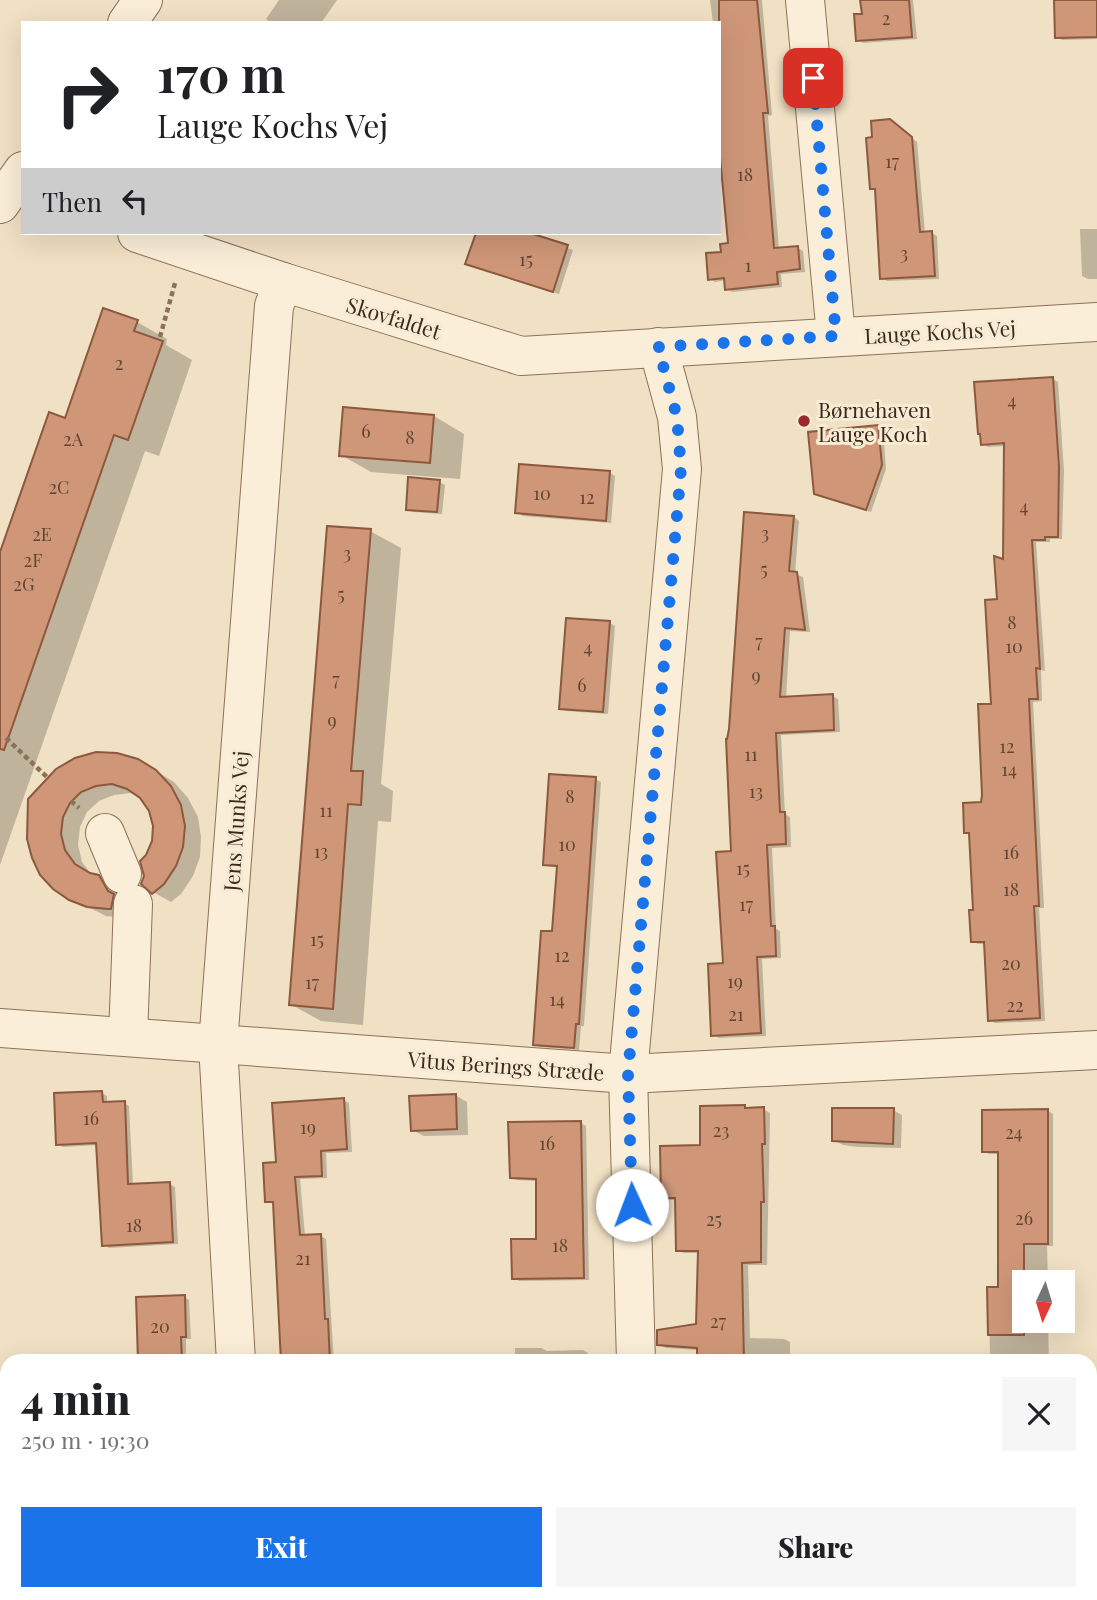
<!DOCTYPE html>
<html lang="en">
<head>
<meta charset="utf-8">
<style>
	body { margin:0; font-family:"Playfair Display",serif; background:#f6f6f6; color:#202124; height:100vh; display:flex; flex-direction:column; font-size:26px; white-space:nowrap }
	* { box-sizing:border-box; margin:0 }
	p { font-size:23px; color:#757577 }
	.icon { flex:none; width:38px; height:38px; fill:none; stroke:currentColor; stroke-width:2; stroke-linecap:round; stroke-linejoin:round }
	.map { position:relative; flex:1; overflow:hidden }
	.drawer { position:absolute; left:0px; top:1354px; width:1097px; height:247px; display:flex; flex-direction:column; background:#fff; border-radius:21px 21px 0 0; box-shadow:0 7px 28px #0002 }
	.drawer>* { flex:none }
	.top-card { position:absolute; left:21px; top:21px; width:700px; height:214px; border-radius:0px; box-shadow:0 7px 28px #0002; background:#fff; color:#202124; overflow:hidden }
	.needle { width:46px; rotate:184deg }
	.buttons { position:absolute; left:1012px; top:1270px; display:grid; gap:14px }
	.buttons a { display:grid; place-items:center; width:63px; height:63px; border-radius:0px; background:#fff; box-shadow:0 7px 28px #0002; font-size:35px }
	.pin { position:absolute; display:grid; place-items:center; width:60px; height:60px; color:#fff; margin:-30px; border-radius:14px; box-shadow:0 4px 10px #0006 }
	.me { position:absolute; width:77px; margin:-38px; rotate:358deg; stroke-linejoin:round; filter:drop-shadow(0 0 5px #0008) }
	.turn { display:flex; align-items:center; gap:24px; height:147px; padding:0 21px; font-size:32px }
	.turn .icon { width:91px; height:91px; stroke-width:2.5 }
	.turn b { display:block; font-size:49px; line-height:60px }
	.then { display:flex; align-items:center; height:66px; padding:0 21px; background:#0003; gap:14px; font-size:26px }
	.round { display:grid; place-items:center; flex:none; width:74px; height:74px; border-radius:0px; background:#f6f6f6 }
	.summary { display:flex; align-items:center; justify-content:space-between; height:119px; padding:0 21px }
	h1 { font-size:42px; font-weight:800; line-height:52px }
	.primary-button { display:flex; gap:14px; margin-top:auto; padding:14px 21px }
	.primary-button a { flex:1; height:80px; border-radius:0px; background:#1a73e8; color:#fff; font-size:28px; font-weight:800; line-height:80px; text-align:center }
	.primary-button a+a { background:#f6f6f6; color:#202124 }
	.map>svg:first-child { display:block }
</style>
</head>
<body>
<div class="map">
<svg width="1097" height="1600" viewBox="0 0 1097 1600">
	<rect width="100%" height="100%" fill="#f0e0c4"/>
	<g fill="#0003">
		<path d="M 279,0 L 337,0 L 321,23 L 271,23 L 266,19 Z"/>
		<path d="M 710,0 L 762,0 L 772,115 L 768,116 L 779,249 L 798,248 L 803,251 L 805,272 L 781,274 L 782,287 L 732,292 L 727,289 L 726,280 L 715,282 L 710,279 L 730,244 L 719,23 L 713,23 Z"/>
		<path d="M 862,0 L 913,0 L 917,39 L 863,43 L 858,40 L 863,15 Z"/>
		<path d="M 1055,0 L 1097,0 L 1097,39 L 1062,40 L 1057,37 Z"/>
		<path d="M 896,125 L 917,142 L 925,233 L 932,233 L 937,236 L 939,279 L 887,281 L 882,278 L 877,191 L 872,188 Z"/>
		<path d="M 1080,229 L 1097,229 L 1097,279 L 1088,279 L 1082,276 Z"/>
		<path d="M 477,233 L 524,233 L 573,250 L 559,294 L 468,264 Z"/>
		<path d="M 137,322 L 167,339 L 166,345 L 192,360 L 159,456 L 145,451 L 0,865 L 0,558 L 66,420 Z"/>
		<path d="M 1053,379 L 1058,382 L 1064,471 L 1062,539 L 1050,539 L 1050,542 L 1036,542 L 1045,671 L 1041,670 L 1042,701 L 1033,702 L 1044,908 L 1039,908 L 1045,1021 L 995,1023 L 990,1020 L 986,944 L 978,944 L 973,941 L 974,911 L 970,835 L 965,832 L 982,804 L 992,705 L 998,601 L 1005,561 L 1006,446 L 988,447 L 983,444 Z"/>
		<path d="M 434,416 L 464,434 L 460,479 L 371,472 L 341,455 Z"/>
		<path d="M 878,427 L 883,430 L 886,469 L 871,512 L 821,496 Z"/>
		<path d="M 521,466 L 610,473 L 615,476 L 611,523 L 523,516 L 517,512 Z"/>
		<path d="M 439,482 L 445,485 L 442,514 L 413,512 L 408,509 Z"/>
		<path d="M 794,517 L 799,521 L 795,574 L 803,577 L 810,632 L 790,631 L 786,699 L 832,696 L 838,699 L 840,732 L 781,735 L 785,814 L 790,817 L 791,847 L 772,848 L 776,929 L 780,931 L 781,958 L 762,959 L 766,1036 L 719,1038 L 713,1035 L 724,965 L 733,853 Z"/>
		<path d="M 370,531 L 401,548 L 381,784 L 393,791 L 391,822 L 378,821 L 363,1025 L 321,1021 L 290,1004 Z"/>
		<path d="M 610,623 L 615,626 L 608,714 L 566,711 L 560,708 Z"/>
		<path d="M 156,771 L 174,782 L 188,798 L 198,817 L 201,837 L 200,857 L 193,876 L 181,894 L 171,902 L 153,892 L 147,856 L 153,842 L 155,826 L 150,810 L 141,796 L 131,793 L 114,795 L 99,801 L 87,812 L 80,827 L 78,845 L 82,862 L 92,875 L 116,887 L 128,918 L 106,916 L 70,898 L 29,800 Z"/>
		<path d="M 595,779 L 601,782 L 584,1026 L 581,1026 L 579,1050 L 540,1047 L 535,1044 L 554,933 L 559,867 L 545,864 Z"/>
		<path d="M 102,1093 L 107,1096 L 107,1104 L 124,1103 L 129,1106 L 133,1185 L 169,1184 L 175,1187 L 178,1244 L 109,1248 L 104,1244 L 98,1145 L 63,1147 L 58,1144 Z"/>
		<path d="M 455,1095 L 467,1102 L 468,1135 L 424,1136 L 412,1130 Z"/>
		<path d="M 343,1100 L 349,1103 L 352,1152 L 326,1153 L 327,1178 L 300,1179 L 305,1236 L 321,1236 L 326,1239 L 334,1362 L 283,1362 L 275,1204 L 267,1201 L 278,1163 Z"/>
		<path d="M 745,1107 L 750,1109 L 763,1109 L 770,1113 L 767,1265 L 748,1265 L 750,1338 L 784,1339 L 790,1342 L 790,1362 L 699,1362 L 698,1350 L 666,1348 L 659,1344 L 698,1326 L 700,1253 L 684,1253 L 677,1250 L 677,1200 L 669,1200 L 662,1197 L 702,1146 L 701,1108 Z"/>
		<path d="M 893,1110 L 902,1115 L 901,1148 L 858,1147 L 843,1145 L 834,1140 Z"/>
		<path d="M 1048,1111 L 1053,1114 L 1053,1246 L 1047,1246 L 1048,1283 L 1024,1283 L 1024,1321 L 1048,1321 L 1049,1362 L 990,1362 L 989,1288 L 1000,1288 L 1000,1154 L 989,1154 L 983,1151 Z"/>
		<path d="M 581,1123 L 586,1126 L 589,1280 L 519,1281 L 514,1278 L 538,1240 L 538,1181 L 517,1180 L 512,1177 Z"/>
		<path d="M 184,1297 L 189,1300 L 191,1339 L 186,1339 L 186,1362 L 140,1360 Z"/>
		<path d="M 515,1348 L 541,1348 L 547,1351 L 583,1350 L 588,1353 L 588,1362 L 515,1362 Z"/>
		<rect x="525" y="1594" width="51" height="6"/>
		<path d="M 694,1594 L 739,1594 L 739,1600 L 695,1600 Z"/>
	</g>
	<g fill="#cf9778" stroke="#8c583e" stroke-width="2">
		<path d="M 719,0 L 757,0 L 768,113 L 763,113 L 774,248 L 798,246 L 800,269 L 777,272 L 778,284 L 725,290 L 724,278 L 708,280 L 706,253 L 721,252 L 720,244 L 728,243 L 719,146 Z"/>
		<path d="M 860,0 L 909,0 L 912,37 L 856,41 L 854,14 L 862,14 Z"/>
		<path d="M 1054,0 L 1097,0 L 1097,37 L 1055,38 Z"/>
		<path d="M 890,119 L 912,137 L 920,232 L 932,231 L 935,276 L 880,279 L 875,189 L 870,189 L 866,138 L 872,137 L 871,121 Z"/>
		<path d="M 476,233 L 530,233 L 568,245 L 553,292 L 465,264 Z"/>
		<path d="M 103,308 L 138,320 L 134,331 L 163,341 L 128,440 L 114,435 L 4,750 L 0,749 L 0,552 L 49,412 L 65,418 Z"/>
		<path d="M 1053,377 L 1059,467 L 1058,537 L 1045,537 L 1045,540 L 1032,540 L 1040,669 L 1036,668 L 1038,699 L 1029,699 L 1039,906 L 1034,906 L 1040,1018 L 988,1021 L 984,942 L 971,942 L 969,910 L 973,910 L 969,833 L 964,833 L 963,803 L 981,802 L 982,795 L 978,704 L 991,704 L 985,600 L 997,599 L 994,556 L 1003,559 L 1004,443 L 981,445 L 980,434 L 978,434 L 974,382 Z"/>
		<path d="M 343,407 L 434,415 L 430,463 L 339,456 Z"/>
		<path d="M 878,425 L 882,465 L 866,510 L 814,494 L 808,432 Z"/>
		<path d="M 519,464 L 610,471 L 606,521 L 515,513 Z"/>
		<path d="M 408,477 L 440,480 L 437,512 L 406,510 Z"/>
		<path d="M 744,512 L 794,516 L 789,571 L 797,572 L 805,630 L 785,628 L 780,697 L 833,694 L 834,730 L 776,733 L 780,812 L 785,812 L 786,844 L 767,845 L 771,926 L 775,926 L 776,956 L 757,957 L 761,1033 L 711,1036 L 708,964 L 723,963 L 716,852 L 731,851 L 726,739 L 727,739 L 729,729 Z"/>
		<path d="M 327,526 L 371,529 L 351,771 L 363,771 L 361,805 L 348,804 L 333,1009 L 289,1005 Z"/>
		<path d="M 566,618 L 610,621 L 603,712 L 559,709 Z"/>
		<path d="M 96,752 L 117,753 L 138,759 L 156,770 L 171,786 L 181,805 L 185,826 L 183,847 L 176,866 L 164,884 L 152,894 L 141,884 L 144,876 L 140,861 L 146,855 L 152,841 L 153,826 L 149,811 L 140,798 L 127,789 L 112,784 L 96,786 L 81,792 L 70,803 L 63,817 L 61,834 L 65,850 L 75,864 L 90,873 L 99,875 L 108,891 L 114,894 L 111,909 L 108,909 L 87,907 L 69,900 L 53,889 L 40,875 L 32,858 L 27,839 L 28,799 L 56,769 L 75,758 Z"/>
		<path d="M 549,774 L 596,777 L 579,1024 L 576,1024 L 574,1048 L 533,1045 L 541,931 L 552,931 L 557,866 L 543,865 Z"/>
		<path d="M 102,1091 L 103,1102 L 125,1101 L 128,1184 L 170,1182 L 173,1242 L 102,1246 L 96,1143 L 56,1145 L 54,1093 Z"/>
		<path d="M 456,1094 L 457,1129 L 411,1131 L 409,1096 Z"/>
		<path d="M 344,1098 L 347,1149 L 321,1151 L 322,1176 L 295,1177 L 300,1235 L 321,1234 L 325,1319 L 328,1319 L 330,1362 L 281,1362 L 273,1202 L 265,1202 L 263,1163 L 276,1162 L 272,1103 Z"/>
		<path d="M 745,1105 L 745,1108 L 764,1107 L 765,1144 L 762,1144 L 764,1202 L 761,1202 L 761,1262 L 742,1263 L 744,1362 L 697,1362 L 697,1348 L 657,1345 L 657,1330 L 696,1324 L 698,1251 L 676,1251 L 675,1198 L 661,1198 L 660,1146 L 700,1145 L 700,1106 Z"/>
		<path d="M 832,1108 L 894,1108 L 893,1144 L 832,1141 Z"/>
		<path d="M 1048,1109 L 1048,1244 L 1024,1244 L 1024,1335 L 988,1335 L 987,1287 L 998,1287 L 998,1152 L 982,1152 L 982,1110 Z"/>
		<path d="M 581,1121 L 584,1278 L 512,1279 L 511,1239 L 536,1239 L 536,1179 L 510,1178 L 508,1122 Z"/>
		<path d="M 185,1295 L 186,1337 L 181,1337 L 182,1359 L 138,1361 L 136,1297 Z"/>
	</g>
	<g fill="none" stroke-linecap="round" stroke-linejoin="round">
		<g stroke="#8b7159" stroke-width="40">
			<g id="minor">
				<path d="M 805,0 L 836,336"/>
				<path d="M 127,23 L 143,0"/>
				<path d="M 0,204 L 23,171"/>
				<path d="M 137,233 L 283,282 L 521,356 L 1097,322"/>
				<path d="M 105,833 L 122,874"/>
				<path d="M 0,1028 L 628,1074 L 1097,1050"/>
				<path d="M 128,1037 L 133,904"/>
				<path d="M 236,1362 L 218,1044 L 274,306 L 283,282"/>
				<path d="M 636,1362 L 628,1074 L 682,469 L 677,417 L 658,347"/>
				<path d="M 249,1594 L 250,1600"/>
				<path d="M 643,1594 L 643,1600"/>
			</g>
		</g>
		<g stroke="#8b7159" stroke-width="4.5" stroke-dasharray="5 3.5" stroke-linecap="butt">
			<path d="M 160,337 L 175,283"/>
			<path d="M 6,738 L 48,778"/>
			<path d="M 71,801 L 79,808"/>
		</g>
		<use href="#minor" stroke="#faeed8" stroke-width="38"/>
	</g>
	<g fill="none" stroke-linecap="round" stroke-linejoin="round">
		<path stroke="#1a73e8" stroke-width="12" stroke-dasharray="0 21.6" d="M 632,1205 L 628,1074 L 681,469 L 677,417 L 658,347 L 836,336 L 813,78"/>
	</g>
	<circle fill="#9d272f" stroke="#f7ebd4" stroke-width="2.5" cx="804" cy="421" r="7"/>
	<g text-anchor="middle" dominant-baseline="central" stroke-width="6" stroke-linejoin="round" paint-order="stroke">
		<g font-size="18" fill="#604534">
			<text x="886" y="18">2</text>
			<text x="892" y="161">17</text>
			<text x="745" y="174">18</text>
			<text x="904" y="253">3</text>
			<text x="526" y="259">15</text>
			<text x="748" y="265">1</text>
			<text x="119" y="363">2</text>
			<text x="1012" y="400">4</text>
			<text x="366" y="431">6</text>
			<text x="410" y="437">8</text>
			<text x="73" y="439">2A</text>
			<text x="59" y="487">2C</text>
			<text x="542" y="493">10</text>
			<text x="587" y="497">12</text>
			<text x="1024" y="506">4</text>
			<text x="765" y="533">3</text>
			<text x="42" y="534">2E</text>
			<text x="347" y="553">3</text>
			<text x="33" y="560">2F</text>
			<text x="764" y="569">5</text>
			<text x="24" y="584">2G</text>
			<text x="341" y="594">5</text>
			<text x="1012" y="622">8</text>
			<text x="759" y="641">7</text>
			<text x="1014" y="646">10</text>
			<text x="588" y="647">4</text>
			<text x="756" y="675">9</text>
			<text x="336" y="679">7</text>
			<text x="582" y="685">6</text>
			<text x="332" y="720">9</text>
			<text x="1007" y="746">12</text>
			<text x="751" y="754">11</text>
			<text x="1009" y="769">14</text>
			<text x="756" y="791">13</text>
			<text x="570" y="796">8</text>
			<text x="326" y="810">11</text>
			<text x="567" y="844">10</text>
			<text x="321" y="851">13</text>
			<text x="1011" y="852">16</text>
			<text x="743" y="868">15</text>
			<text x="1011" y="889">18</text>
			<text x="746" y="904">17</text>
			<text x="317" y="939">15</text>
			<text x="562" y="955">12</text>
			<text x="1011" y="963">20</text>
			<text x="735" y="981">19</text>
			<text x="312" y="982">17</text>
			<text x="557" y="999">14</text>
			<text x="1015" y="1005">22</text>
			<text x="736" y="1014">21</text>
			<text x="91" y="1118">16</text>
			<text x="308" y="1127">19</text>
			<text x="721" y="1130">23</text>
			<text x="1014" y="1132">24</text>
			<text x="547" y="1143">16</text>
			<text x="1024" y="1218">26</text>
			<text x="714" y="1219">25</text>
			<text x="134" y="1225">18</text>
			<text x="560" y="1245">18</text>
			<text x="303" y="1258">21</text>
			<text x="718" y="1321">27</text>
			<text x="160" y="1326">20</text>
		</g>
		<g font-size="21" fill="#3b2a1e" stroke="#f7ebd4">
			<text transform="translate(394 317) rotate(17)">Skovfaldet</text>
			<text transform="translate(940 331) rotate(-3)">Lauge Kochs Vej</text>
			<text transform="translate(235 821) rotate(-86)">Jens Munks Vej</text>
			<text transform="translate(506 1065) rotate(4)">Vitus Berings Stræde</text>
		</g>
		<g font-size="21" fill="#3b2a1e" stroke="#f7ebd4" text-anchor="start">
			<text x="818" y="409">Børnehaven<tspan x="818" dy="24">Lauge Koch</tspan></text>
		</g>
	</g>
</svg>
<div class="buttons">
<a><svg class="needle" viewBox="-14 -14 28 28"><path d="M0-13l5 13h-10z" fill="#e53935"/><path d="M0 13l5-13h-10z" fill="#757577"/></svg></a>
</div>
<div class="pin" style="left:813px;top:78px;background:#d93025"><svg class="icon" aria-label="arrive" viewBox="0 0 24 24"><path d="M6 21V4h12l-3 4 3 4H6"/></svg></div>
<svg class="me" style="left:632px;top:1205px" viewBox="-20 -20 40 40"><circle r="19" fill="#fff"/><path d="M0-13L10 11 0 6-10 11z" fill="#1a73e8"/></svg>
<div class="top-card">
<div class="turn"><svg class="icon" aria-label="right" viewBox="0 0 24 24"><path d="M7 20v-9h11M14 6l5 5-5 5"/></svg><div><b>170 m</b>Lauge Kochs Vej</div></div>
<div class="then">Then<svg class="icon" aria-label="left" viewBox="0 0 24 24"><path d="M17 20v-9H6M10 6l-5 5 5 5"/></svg></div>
</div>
<section class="drawer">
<div class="summary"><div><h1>4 min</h1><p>250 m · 19:30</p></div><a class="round"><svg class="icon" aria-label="close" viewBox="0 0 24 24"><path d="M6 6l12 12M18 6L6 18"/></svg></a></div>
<div class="primary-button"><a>Exit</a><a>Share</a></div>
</section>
</div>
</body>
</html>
